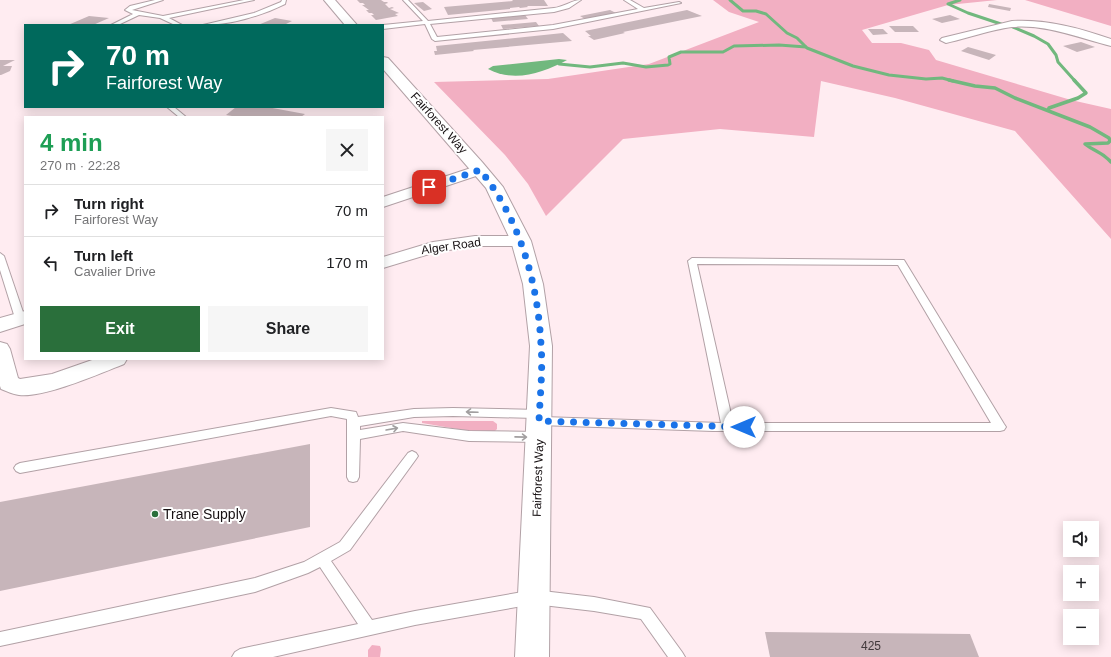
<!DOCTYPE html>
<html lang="en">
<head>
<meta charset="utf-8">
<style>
	body { margin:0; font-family:Helvetica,sans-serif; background:#f6f6f6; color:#202124; height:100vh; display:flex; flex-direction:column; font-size:15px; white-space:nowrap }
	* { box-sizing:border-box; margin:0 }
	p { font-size:13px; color:#757577 }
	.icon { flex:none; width:22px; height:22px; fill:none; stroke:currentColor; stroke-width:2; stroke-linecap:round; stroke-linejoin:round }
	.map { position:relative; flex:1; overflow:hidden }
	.side { position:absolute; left:24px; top:116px; width:360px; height:244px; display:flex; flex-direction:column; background:#fff; border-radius:0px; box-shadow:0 2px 10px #0003 }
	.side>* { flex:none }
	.top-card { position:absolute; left:24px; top:24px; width:360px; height:84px; border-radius:0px; box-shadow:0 2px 10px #0003; background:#00695c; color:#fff; overflow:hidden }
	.buttons { position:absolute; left:1063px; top:521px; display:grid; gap:8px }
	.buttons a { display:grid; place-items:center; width:36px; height:36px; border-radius:0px; background:#fff; box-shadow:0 2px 10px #0003; font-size:20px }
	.pin { position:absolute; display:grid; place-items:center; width:34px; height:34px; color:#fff; margin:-17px; border-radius:8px; box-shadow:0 2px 6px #0006 }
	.me { position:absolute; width:44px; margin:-22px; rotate:270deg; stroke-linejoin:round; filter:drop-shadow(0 0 3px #0008) }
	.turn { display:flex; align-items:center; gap:14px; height:84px; padding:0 16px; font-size:18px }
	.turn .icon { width:52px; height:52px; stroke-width:2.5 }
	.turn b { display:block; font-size:28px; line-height:34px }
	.round { display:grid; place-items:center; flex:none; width:42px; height:42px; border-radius:0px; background:#f6f6f6 }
	.summary { display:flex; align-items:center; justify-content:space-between; height:68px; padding:0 16px }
	h1 { font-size:24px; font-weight:600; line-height:30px; color:#1e9e55 }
	.primary-button { display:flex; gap:8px; margin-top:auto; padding:8px 16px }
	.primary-button a { flex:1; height:46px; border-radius:0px; background:#2a6f3b; color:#fff; font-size:16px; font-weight:600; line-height:46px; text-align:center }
	.primary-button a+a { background:#f6f6f6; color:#202124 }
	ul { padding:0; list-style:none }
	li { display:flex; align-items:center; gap:12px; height:52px; padding:0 16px; border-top:1px solid #e0e0e0 }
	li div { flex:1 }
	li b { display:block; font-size:15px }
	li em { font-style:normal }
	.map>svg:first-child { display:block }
</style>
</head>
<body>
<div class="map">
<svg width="1111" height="657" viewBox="0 0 1111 657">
	<rect width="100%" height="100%" fill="#ffecf1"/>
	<g fill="#f2afc2">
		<path d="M 713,0 L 997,0 L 948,5 L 862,30 L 872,43 L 901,43 L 929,50 L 936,60 L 1071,100 L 1111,109 L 1111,239 L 1015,131 L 895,98 L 821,81 L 814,137 L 720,129 L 623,139 L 546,216 L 528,184 L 505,155 L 434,82 L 548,79 L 649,64 L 759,22 L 729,12 Z"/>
		<path d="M 1025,0 L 1111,0 L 1111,26 Z"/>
		<path d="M 422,421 L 493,421 L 497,424 L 497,429 L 495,431 L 469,431 L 422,423 Z"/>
		<path d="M 372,645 L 380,646 L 381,649 L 380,657 L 368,657 L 368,650 Z"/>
	</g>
	<path fill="#71b87e" d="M 559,59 L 567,60 C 543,73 514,83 488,69 L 493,66 Z"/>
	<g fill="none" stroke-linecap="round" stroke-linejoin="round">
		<g stroke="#71b87e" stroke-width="3">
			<path d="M 730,0 L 743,11 L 756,11 L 766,14 L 787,33 L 797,38 L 807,48 L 853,66 L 889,75 L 926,79 L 942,78 L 953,81"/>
			<path d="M 960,0 L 948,4 L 968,13 L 1001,24"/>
			<path d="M 1013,27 L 1034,36 L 1048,44 L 1056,55 L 1058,62 L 1075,81"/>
			<path d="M 559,64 L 590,67 L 623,63 L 646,67 L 668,65 L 670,64 L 669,57 L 681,52 L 723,52 L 734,46 L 779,45 L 806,47"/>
		</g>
		<g stroke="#71b87e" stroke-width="3.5">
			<path d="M 949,80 L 975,86 L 995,88 L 1015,98 L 1090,127 L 1109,138 L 1110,141 L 1108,143 L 1085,144 C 1095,152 1101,151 1111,162"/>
			<path d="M 1048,110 L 1049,108 L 1078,98 L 1086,93 L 1074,80"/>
		</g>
	</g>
	<g fill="#c7b5ba">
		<path d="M 357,0 L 381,0 L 384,2 L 387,2 L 388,3 L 385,4 L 389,8 L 392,7 L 394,8 L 390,9 L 399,13 L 395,14 L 398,16 L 376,20 L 371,15 L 374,15 L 372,13 L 369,13 L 366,10 L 369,10 L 362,5 L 365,5 L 363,3 L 360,3 Z"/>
		<path d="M 512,0 L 544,0 L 548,6 L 527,6 L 528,7 L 520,8 L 519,7 L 510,8 L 510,9 L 448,15 L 444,7 L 513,1 Z"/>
		<path d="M 423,2 L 432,9 L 424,11 L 414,3 Z"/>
		<path d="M 989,4 L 1011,8 L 1010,11 L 988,7 Z"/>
		<path d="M 610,10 L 616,13 L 585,19 L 580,16 Z"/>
		<path d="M 687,10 L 702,16 L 623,32 L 625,33 L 594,40 L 588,36 L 591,36 L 585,31 Z"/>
		<path d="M 525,15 L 528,19 L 493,22 L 491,18 Z"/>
		<path d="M 950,15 L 960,19 L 942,23 L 932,19 Z"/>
		<path d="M 89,16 L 109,18 L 93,25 L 68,25 Z"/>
		<path d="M 275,18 L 292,21 L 284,25 L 258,25 Z"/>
		<path d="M 536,22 L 539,26 L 503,29 L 501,25 Z"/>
		<path d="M 889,26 L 913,26 L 919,32 L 895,32 Z"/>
		<path d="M 868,29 L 883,29 L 888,34 L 873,35 Z"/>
		<path d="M 563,33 L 572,41 L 473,50 L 474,51 L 435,55 L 434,51 L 437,51 L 436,46 Z"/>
		<path d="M 1081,42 L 1095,47 L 1077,52 L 1063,46 Z"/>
		<path d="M 968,47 L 996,55 L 989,60 L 961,51 Z"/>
		<path d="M 0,60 L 15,60 L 3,66 L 12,66 L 10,71 L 1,75 L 0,75 Z"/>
		<path d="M 236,107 L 267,107 L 305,114 L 301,117 L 238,117 L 226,115 Z"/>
		<path d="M 310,444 L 310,527 L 0,591 L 0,502 Z"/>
		<path d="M 765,632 L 970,634 L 979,657 L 770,657 Z"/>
	</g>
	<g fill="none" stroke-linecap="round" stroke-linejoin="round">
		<g stroke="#b2a1a6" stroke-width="2">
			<g id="lane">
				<path d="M 155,0 L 163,0 L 132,10 L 163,16 L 244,0 L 254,0 L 169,18 L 182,25 L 175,25 L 160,18 L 139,15 L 118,25 L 111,25 L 133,14 L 125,10 L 130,6 Z"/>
				<path d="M 282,0 L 286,0 L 285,4 C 261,16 230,25 203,25 L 254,13 L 281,2 Z"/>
				<path d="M 403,0 L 408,0 L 428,21 L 554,8 C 564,7 572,0 581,0 L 569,8 L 554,12 L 430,24 L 437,37 L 553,25 L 638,9 L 624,0 L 630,0 L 644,8 L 679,2 L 681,3 L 553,29 L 435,41 L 432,39 L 425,24 L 383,29 L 383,25 L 423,21 Z"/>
				<path d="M 167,107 L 174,107 L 186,117 L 179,117 Z"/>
				<path d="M 0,253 L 4,256 L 25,318 L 23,320 L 20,321 L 15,318 L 0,270 Z"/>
				<path d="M 692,258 L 904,260 L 1004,424 L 1006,427 L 1004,430 L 1000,431 L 713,431 L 539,425 L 535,424 L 533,421 L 535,418 L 453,416 L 414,417 L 360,426 L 360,430 L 403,423 L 469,431 L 538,432 L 542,434 L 544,437 L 542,440 L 538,442 L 469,441 L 403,431 L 360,439 L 359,477 L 357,481 L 353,482 L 349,481 L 347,477 L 347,419 L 331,416 L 20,473 L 16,471 L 14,468 L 16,465 L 20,463 L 331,408 L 356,412 L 358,417 L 414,409 L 453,408 L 539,410 L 543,411 L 545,414 L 543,417 L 721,423 L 688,261 ZM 697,264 L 898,265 L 991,423 L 733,423 Z"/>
				<path d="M 412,451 L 416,453 L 418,456 L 416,459 L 350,550 L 331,561 L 372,620 L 415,611 L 534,590 L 594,597 L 650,608 L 682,652 L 685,657 L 668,657 L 641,619 L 594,611 L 534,604 L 415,625 L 273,657 L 232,657 L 235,652 L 240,649 L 358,624 L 320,567 L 308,573 L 255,592 L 0,646 L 0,632 L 255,578 L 304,562 L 340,542 L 408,453 Z"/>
			</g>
		</g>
		<g stroke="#b2a1a6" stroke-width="2">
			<g id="street">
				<path d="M 1012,21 C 1047,19 1079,28 1111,39 L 1111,46 C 1078,38 1047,24 1012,27 C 990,30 968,38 946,43 L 940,40 L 942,38 Z"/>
				<path d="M 480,165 L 485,167 L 488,170 L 485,173 L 383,207 L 383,197 Z"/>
				<path d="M 475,236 L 521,236 L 527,237 L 530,241 L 527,245 L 521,246 L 475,246 L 436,252 L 383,268 L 383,257 L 433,242 Z"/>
				<path d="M 25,311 L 25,324 L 0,332 L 0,318 Z"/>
				<path d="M 0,342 L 7,344 L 10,349 L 18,378 L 20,379 L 52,374 L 95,359 L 127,359 L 124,364 C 99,374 44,398 19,395 C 12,394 7,391 1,389 L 0,386 Z"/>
			</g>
		</g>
		<g stroke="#b2a1a6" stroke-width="2">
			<g id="secondary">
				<path d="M 324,0 L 335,0 L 357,25 L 345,25 Z"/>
				<path d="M 383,57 L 388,58 L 482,162 L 503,187 L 531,241 L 543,284 L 552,346 L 549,657 L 515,657 L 530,346 L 523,284 L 511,241 L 486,188 L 383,69 Z"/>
			</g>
		</g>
		<use href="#lane" fill="#fff" fill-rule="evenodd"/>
		<use href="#street" fill="#fff" fill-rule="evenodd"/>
		<use href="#secondary" fill="#fff" fill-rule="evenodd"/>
	</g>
	<defs><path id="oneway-shaft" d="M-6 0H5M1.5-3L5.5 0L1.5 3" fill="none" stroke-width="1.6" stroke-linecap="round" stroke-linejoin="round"/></defs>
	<g stroke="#a29fa0">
		<use href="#oneway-shaft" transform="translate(472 412) rotate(-178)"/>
		<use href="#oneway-shaft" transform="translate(392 429) rotate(-10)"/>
		<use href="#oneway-shaft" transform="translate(521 437) rotate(1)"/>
	</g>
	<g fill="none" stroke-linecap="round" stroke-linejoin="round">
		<path stroke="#1a73e8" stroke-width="7" stroke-dasharray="0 12.6" d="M 429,187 L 480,170 C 520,219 538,283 541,345 C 543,370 540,396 539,421 L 744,427"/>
	</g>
	<circle fill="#2a6f3b" stroke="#fff" stroke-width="1.5" cx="155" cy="514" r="4"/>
	<g text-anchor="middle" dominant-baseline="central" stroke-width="4" stroke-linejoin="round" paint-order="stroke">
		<g font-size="12" fill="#161012" stroke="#fff">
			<text transform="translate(439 123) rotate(48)">Fairforest Way</text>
			<text transform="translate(451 246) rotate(-8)">Alger Road</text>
			<text transform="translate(538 478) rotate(-88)">Fairforest Way</text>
		</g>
		<g font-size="12" fill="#42393c">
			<text x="871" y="646">425</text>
		</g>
		<g font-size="14" fill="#161012" stroke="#fff" text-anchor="start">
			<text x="163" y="514">Trane Supply</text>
		</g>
	</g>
</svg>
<div class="buttons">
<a><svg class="icon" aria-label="sound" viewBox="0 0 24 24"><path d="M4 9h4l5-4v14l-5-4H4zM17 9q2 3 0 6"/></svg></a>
<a>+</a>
<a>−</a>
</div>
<div class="pin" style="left:429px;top:187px;background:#d93025"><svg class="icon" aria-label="arrive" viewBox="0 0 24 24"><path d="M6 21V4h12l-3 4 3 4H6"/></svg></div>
<svg class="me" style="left:744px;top:427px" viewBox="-20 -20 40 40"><circle r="19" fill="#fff"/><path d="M0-13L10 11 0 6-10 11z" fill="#1a73e8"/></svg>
<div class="top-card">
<div class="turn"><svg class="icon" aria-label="right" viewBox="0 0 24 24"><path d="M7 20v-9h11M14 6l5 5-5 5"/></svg><div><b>70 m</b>Fairforest Way</div></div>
</div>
<section class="side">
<div class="summary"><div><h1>4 min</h1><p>270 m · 22:28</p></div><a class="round"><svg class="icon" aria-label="close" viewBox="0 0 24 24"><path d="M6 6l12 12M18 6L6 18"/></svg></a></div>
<ul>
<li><svg class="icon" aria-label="right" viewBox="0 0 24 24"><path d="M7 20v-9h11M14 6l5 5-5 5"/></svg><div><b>Turn right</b><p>Fairforest Way</p></div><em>70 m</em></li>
<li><svg class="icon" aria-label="left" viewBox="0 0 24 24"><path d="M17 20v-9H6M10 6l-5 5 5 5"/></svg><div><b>Turn left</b><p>Cavalier Drive</p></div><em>170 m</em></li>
</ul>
<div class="primary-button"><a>Exit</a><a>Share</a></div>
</section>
</div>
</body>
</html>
